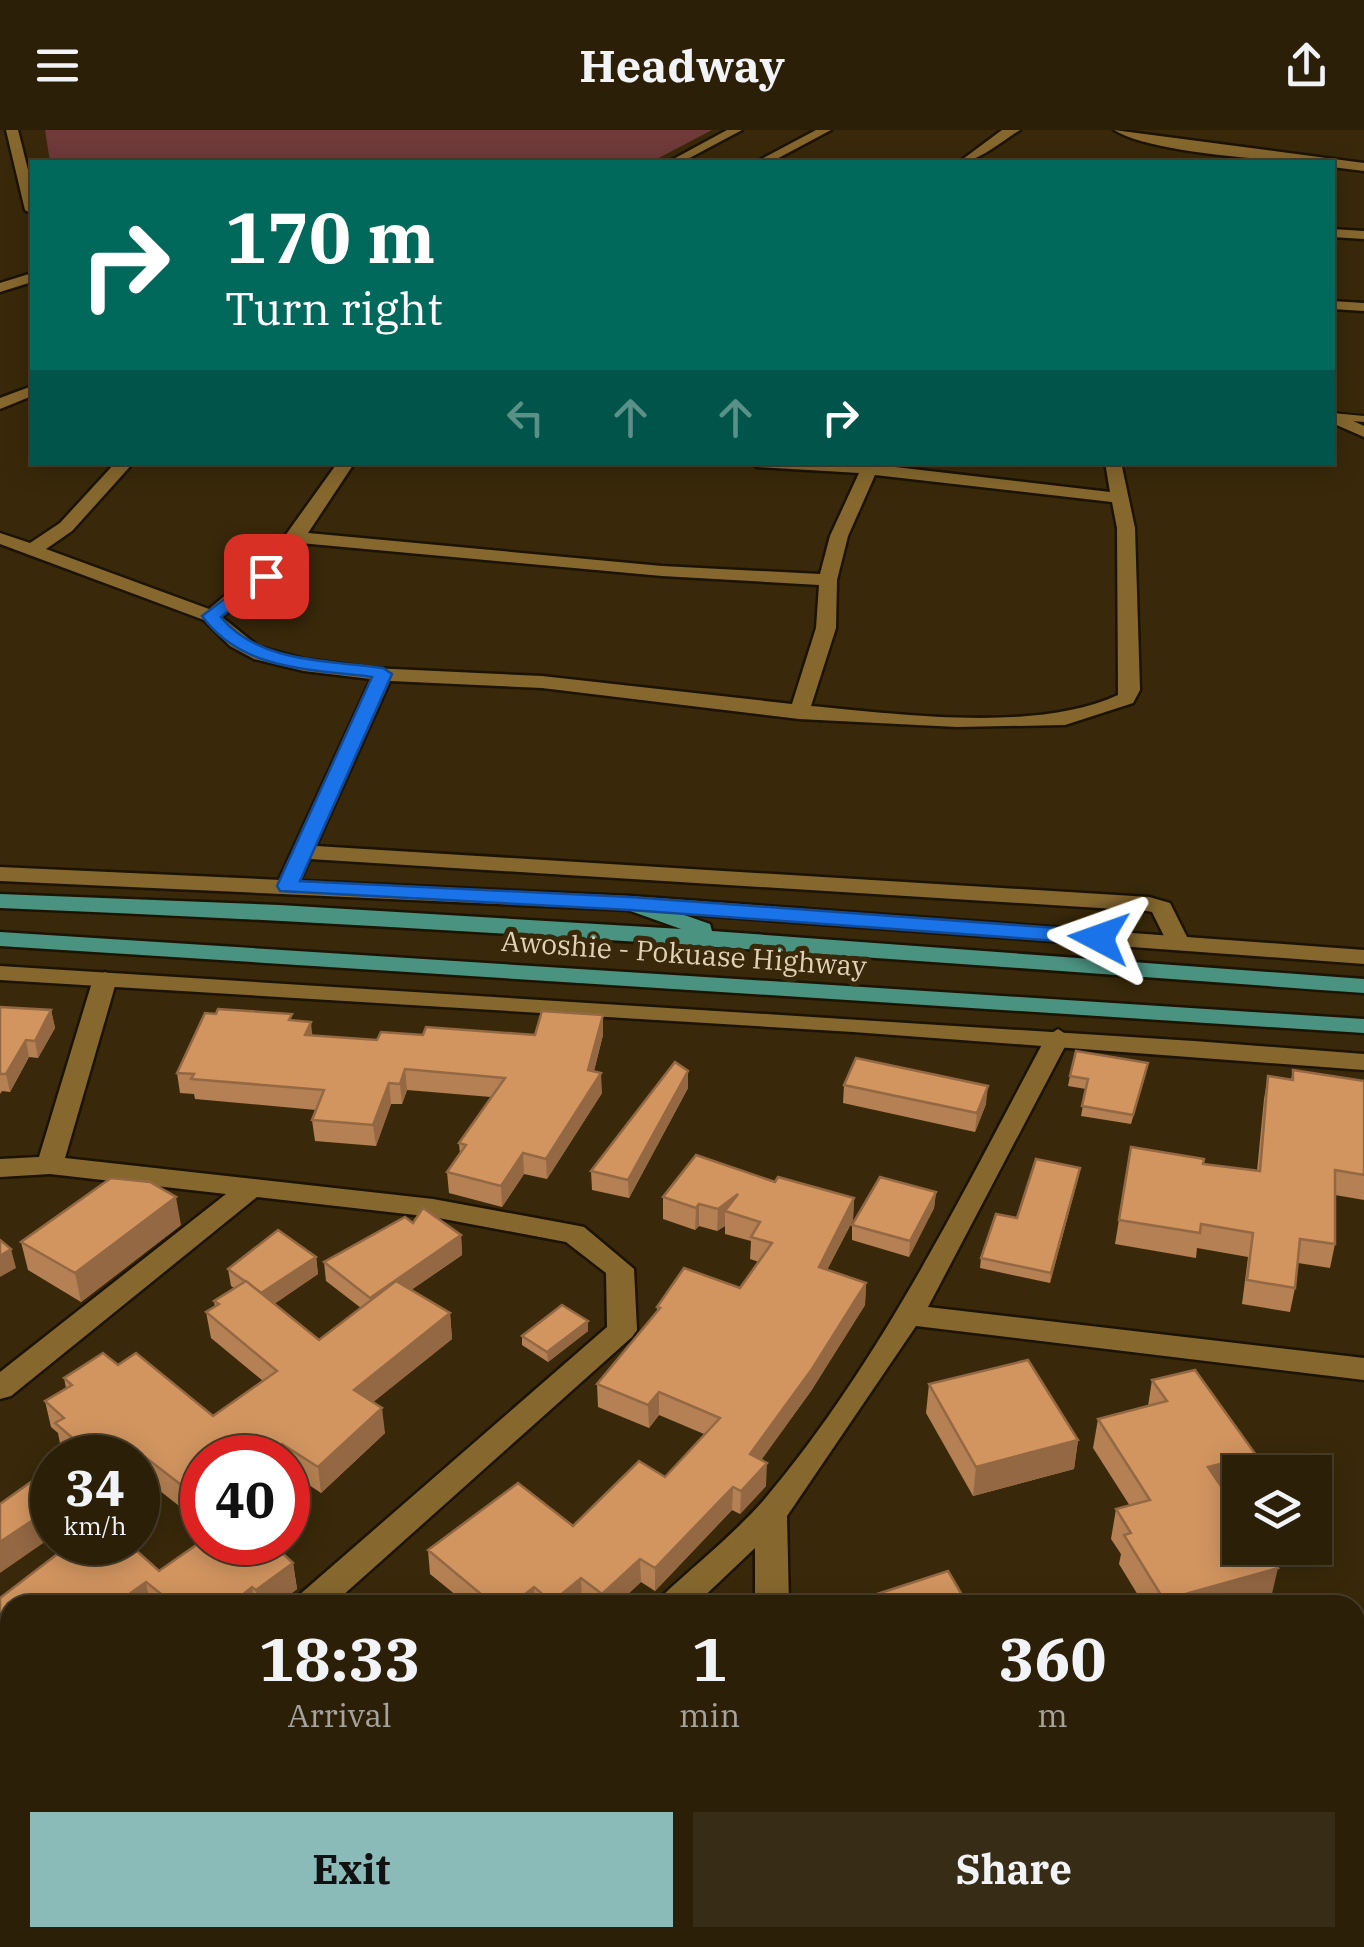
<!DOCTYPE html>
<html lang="en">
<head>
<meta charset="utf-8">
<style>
	body { margin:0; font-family:"IBM Plex Serif",serif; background:#372c16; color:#f1f3f6; height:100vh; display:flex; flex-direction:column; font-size:38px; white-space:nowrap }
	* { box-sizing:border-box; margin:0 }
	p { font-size:32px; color:#a6a29c }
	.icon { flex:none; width:55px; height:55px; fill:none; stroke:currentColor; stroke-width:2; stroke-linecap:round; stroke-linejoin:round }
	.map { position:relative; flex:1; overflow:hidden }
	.sheet { position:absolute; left:0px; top:1465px; width:1365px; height:352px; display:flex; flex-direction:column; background:#2b1f08; border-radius:30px 30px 0 0; box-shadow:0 5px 25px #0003,0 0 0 2px #473d29 }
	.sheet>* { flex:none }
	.top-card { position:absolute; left:30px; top:30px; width:1305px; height:305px; border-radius:0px; box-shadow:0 5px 25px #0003,0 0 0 2px #473d29; background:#00695c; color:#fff; overflow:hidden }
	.tools { position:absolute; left:1222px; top:1325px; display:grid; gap:20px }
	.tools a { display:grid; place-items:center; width:110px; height:110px; border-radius:0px; background:#2b1f08; box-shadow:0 5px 25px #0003,0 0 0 2px #473d29; font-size:50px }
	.speed { position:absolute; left:30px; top:1305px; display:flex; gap:20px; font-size:50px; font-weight:700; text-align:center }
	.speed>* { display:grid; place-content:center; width:130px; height:130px; border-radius:50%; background:#2b1f08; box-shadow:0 5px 25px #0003,0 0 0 2px #473d29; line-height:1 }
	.speed small { font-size:25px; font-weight:400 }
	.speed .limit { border:15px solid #d22; background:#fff; color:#111 }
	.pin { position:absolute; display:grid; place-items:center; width:85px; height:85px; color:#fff; margin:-42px; border-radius:20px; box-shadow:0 5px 15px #0006 }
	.me { position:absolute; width:110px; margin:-55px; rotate:274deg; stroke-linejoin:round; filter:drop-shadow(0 0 8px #0008) }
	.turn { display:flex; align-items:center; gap:35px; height:210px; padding:0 30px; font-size:45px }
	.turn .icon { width:130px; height:130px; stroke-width:2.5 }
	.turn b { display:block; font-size:70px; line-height:85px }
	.lanes { display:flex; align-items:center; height:95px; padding:0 30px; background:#0003; justify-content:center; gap:50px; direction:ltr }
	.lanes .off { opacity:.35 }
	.eta { display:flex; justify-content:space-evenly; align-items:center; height:170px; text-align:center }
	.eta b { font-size:60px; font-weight:700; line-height:70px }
	.action { display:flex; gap:20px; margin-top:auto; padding:20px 30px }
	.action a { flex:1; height:115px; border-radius:0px; background:#8bbbb9; color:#111; font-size:40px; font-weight:700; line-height:115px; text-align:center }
	.action a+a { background:#372c16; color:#f1f3f6 }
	header { display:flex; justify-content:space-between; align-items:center; height:130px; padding:0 30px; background:#2b1f08; font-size:45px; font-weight:700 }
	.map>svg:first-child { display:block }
</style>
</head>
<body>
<header><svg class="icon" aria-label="menu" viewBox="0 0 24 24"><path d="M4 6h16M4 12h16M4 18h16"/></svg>Headway<svg class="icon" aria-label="share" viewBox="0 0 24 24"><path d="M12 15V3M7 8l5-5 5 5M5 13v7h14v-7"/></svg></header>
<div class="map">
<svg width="1364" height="1817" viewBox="0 0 1364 1817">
	<rect width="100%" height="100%" fill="#39290a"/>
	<path fill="#6f3a39" d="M 45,0 L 712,0 L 651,32 L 50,32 Z"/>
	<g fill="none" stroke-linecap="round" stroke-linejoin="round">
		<g stroke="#1c1303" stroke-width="4">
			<path id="service" d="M 1332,283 L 1364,286 L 1364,292 L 1332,289 Z"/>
		</g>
		<g stroke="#1c1303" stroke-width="5">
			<g id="minor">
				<path d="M 6,0 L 18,0 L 32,56 L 32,84 L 25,80 Z"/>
				<path d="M 727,0 L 742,0 L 682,32 L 668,32 Z"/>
				<path d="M 816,0 L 831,0 L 771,32 L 756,32 Z"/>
				<path d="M 1002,0 L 1020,0 C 1003,10 979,32 959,32 Z"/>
				<path d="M 1114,0 L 1364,33 L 1364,41 L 1332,37 L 1332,32 C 1285,32 1152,24 1114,0 Z"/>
				<path d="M 1332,99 L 1364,101 L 1364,109 L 1332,107 Z"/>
				<path d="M 32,143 L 32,152 L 0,162 L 0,153 Z"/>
				<path d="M 1332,171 L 1364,173 L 1364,181 L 1332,179 Z"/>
				<path d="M 32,256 L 32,266 L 0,279 L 0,268 Z"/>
				<path d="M 1332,281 L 1364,296 L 1364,307 L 1332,293 Z"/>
				<path d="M 116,332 L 134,332 L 72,401 L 46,419 L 209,479 L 267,431 L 338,332 L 355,332 L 308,403 L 662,436 L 820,444 L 830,406 L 859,343 L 757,337 L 749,332 L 869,334 L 1110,362 L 1105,332 L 1121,332 L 1135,398 L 1140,560 L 1133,573 L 1065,595 L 957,597 L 799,589 L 542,558 L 390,551 L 316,716 L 1149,767 L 1170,773 L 1190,813 L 1178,820 L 1170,818 L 1152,782 L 1147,781 L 310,729 L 295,761 L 279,761 L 276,756 L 371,549 L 304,541 L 254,529 L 230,516 L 204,490 L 0,414 L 0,403 L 30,413 L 60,393 ZM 875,345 L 1112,372 L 1117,398 L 1118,565 C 1036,603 900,584 811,576 L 836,498 L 837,450 L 848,406 ZM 300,413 L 662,446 L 819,455 L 816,498 L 792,574 L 542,546 L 372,538 L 304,529 L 259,517 L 222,487 L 262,456 Z"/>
				<path d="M 105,842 L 117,849 L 65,1028 L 433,1069 L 574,1095 L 584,1097 L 634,1139 L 637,1200 L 632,1207 L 332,1475 L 293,1475 L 298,1466 L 607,1197 L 606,1143 L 566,1112 L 433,1087 L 257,1067 L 11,1266 L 0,1269 L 0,1242 L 226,1064 L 50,1044 L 0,1047 L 0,1029 L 39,1027 L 93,849 Z"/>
				<path d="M 1058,899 L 1070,907 L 928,1177 L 1364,1228 L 1364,1250 L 916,1196 L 787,1386 L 789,1475 L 755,1475 L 755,1418 L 695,1475 L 657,1475 L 662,1466 C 695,1435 733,1405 763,1371 C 880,1233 961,1066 1046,907 Z"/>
				<path d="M 338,1808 L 381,1808 L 377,1817 L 334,1817 Z"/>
				<path d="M 398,1808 L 463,1808 L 459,1817 L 394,1817 Z"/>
				<path d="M 919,1808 L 959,1808 L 963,1817 L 923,1817 Z"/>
			</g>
		</g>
		<g stroke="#1c1303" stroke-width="5">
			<g id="tertiary">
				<path d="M 0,737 L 630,766 L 1364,820 L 1364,834 L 630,780 L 0,751 Z"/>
				<path d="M 0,836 L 1194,911 L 1364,924 L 1364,940 L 853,902 L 0,850 Z"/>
			</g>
		</g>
		<g stroke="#1c1303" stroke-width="5">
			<g id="primary">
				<path d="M 0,764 L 279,775 L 681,799 L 622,778 L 618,773 L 622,768 L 630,766 L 710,794 L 712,801 L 1364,849 L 1364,863 C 910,830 455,796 0,778 Z"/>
				<path d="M 0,802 L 1364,889 L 1364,903 L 0,816 Z"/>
			</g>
		</g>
		<use href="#service" fill="#86682e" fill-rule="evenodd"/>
		<use href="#minor" fill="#86682e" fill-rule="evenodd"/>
		<use href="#tertiary" fill="#86682e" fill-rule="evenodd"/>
		<use href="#primary" fill="#4b9381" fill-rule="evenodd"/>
	</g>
	<g fill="#b58053">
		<path d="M 0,877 L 51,880 L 55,898 L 38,928 L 29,927 L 10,962 L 2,961 L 0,964 Z"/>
		<path d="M 292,890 L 312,905 L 377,910 L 423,905 L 603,905 L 594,941 L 602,963 L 547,1049 L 524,1044 L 502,1077 L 449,1063 L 447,1042 L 460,1024 L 459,1013 L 491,967 L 407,960 L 402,974 L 391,974 L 376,1016 L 315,1011 L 312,990 L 316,980 L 195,969 L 194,964 L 180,963 L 177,943 Z"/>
		<path d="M 1293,940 L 1364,951 L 1364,1070 L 1335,1065 L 1335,1114 L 1330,1138 L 1298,1133 L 1295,1158 L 1290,1182 L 1242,1174 L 1248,1127 L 1197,1118 L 1196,1128 L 1115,1114 L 1131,1017 L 1203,1034 L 1257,1041 L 1264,969 L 1268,946 L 1291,950 Z"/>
		<path d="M 688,941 L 688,958 L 629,1068 L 592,1060 L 591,1041 Z"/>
		<path d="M 1146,943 L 1131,994 L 1081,986 L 1086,959 L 1068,956 L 1070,946 Z"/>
		<path d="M 844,955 L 986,974 L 975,1002 L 843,973 Z"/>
		<path d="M 1078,1048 L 1050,1153 L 980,1138 L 981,1128 L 1017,1088 Z"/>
		<path d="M 775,1052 L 854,1068 L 853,1090 L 827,1140 L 866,1153 L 865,1175 L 811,1261 L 761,1330 L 766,1356 L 740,1384 L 732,1380 L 655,1461 L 641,1452 L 616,1475 L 586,1475 L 582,1472 L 577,1475 L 468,1475 L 430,1444 L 428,1420 L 573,1396 L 665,1347 L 704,1304 L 659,1285 L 649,1298 L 598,1277 L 597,1254 L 657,1182 L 657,1177 L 740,1158 L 759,1132 L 750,1129 L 751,1111 L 725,1104 L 725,1096 L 717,1101 L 699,1096 L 695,1100 L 663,1089 L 663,1067 Z"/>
		<path d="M 936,1062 L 934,1078 L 909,1127 L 852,1110 L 852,1095 Z"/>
		<path d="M 413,1093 L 461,1105 L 462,1125 L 411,1160 L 450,1183 L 452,1209 L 373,1272 L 385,1303 L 321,1363 L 288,1341 L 288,1328 L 202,1328 L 202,1394 L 150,1353 L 138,1362 L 138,1328 L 69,1325 L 61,1319 L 58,1303 L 51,1297 L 45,1271 L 66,1258 L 64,1248 L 118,1235 L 213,1286 L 263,1251 L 211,1208 L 206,1182 L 215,1177 L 214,1171 L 234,1158 L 231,1156 L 228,1139 L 316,1127 L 318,1144 L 274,1174 L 319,1210 L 361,1178 L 326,1151 L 324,1132 Z"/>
		<path d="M 181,1095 L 81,1172 L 28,1140 L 21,1112 Z"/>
		<path d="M 588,1201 L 548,1232 L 522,1215 L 522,1206 Z"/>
		<path d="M 1152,1250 L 1256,1325 L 1252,1342 L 1240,1342 L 1240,1356 L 1224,1360 L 1271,1468 L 1244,1475 L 1144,1475 L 1119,1434 L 1121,1424 L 1111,1409 L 1116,1379 L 1130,1376 L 1093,1318 L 1098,1289 L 1148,1276 Z"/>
		<path d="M 929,1254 L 1078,1310 L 1074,1339 L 973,1366 L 926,1283 Z"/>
		<path d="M 63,1412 L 127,1412 L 159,1441 L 293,1433 L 297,1459 L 276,1475 L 10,1475 L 10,1621 L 0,1629 L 0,1468 L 67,1417 Z"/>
	</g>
	<g fill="#936843">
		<path d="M 51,880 L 55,898 L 38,928 L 35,911 Z"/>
		<path d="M 603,885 L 603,905 L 589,960 L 588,940 Z"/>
		<path d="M 311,892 L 313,912 L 305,905 Z"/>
		<path d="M 26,910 L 29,927 L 10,962 L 6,944 Z"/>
		<path d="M 405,939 L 407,960 L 402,974 L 400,954 Z"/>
		<path d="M 688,941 L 688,958 L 629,1068 L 628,1050 Z"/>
		<path d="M 601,943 L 602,963 L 547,1049 L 546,1029 Z"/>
		<path d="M 389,953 L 391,974 L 376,1016 L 373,995 Z"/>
		<path d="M 988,956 L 986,974 L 975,1002 L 977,983 Z"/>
		<path d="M 523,1023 L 524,1044 L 502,1077 L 501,1056 Z"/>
		<path d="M 1080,1038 L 1078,1048 L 1050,1153 L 1051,1143 Z"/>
		<path d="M 936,1062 L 934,1078 L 909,1127 L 910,1111 Z"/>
		<path d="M 738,1064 L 725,1081 L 725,1096 L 717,1101 L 718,1079 Z"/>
		<path d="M 176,1067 L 181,1095 L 81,1172 L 75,1143 Z"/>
		<path d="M 854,1068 L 853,1090 L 817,1159 L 819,1137 Z"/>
		<path d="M 699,1074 L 699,1096 L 695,1100 L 696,1078 Z"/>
		<path d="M 461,1105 L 462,1125 L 372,1187 L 370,1168 Z"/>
		<path d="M 11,1119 L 16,1138 L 0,1147 L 0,1126 Z"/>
		<path d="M 316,1127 L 318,1144 L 264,1181 L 261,1163 Z"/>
		<path d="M 866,1153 L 865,1175 L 811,1261 L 749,1347 L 750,1324 Z"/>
		<path d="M 450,1183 L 452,1209 L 357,1285 L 354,1260 Z"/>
		<path d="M 588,1191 L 588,1201 L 548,1232 L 547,1222 Z"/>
		<path d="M 659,1262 L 659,1285 L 649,1298 L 648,1275 Z"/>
		<path d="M 382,1278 L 385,1303 L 321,1363 L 318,1337 Z"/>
		<path d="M 1078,1310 L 1074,1339 L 973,1366 L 976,1337 Z"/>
		<path d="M 282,1314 L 284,1328 L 263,1328 Z"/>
		<path d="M 1256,1325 L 1252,1342 L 1240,1342 L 1240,1356 L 1202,1366 L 1208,1337 Z"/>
		<path d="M 145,1327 L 150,1353 L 138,1362 L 138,1332 Z"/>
		<path d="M 767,1333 L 766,1356 L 740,1384 L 741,1361 Z"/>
		<path d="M 733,1357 L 732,1380 L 655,1461 L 655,1438 Z"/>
		<path d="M 51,1378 L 52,1386 L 52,1407 L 0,1443 L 0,1412 Z"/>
		<path d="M 640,1429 L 641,1452 L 616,1475 L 602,1475 L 602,1464 Z"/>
		<path d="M 293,1433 L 297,1459 L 276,1475 L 258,1475 L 256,1460 Z"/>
		<path d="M 1278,1438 L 1271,1468 L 1244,1475 L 1163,1475 L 1164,1470 Z"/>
		<path d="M 581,1448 L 582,1472 L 577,1475 L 552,1475 L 552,1472 Z"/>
		<path d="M 146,1452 L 150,1475 L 114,1475 Z"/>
		<path d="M 252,1457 L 255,1475 L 230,1475 Z"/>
		<path d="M 534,1457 L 535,1475 L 511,1475 Z"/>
		<path d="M 10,1578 L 10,1621 L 0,1629 L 0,1586 Z"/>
		<path d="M 1364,1757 L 1364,1783 L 1355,1786 L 1355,1760 Z"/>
		<path d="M 74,1808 L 93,1808 L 86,1817 L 66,1817 Z"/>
	</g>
	<g fill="#d29560" stroke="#936843" stroke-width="2.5">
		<path d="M 0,877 L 51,880 L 35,911 L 26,910 L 6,944 L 0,944 Z"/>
		<path d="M 218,879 L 292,884 L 289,890 L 311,892 L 305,905 L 377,910 L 381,902 L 423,905 L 426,897 L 535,905 L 542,881 L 603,885 L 588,940 L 601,943 L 546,1029 L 523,1023 L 501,1056 L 447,1042 L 466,1015 L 459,1013 L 505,948 L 405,939 L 400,954 L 389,953 L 373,995 L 312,990 L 324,960 L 191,949 L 194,944 L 177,943 L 205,883 L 216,884 Z"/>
		<path d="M 1076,921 L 1148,933 L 1133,985 L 1082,976 L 1088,949 L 1070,946 Z"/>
		<path d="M 856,928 L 988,956 L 977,983 L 844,955 Z"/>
		<path d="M 675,932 L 688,941 L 628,1050 L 591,1041 Z"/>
		<path d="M 1293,940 L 1364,951 L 1364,1045 L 1335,1040 L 1335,1114 L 1300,1109 L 1295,1158 L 1247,1150 L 1253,1103 L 1201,1094 L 1200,1103 L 1119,1090 L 1131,1017 L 1204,1029 L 1203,1034 L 1260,1041 L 1268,946 L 1293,950 Z"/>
		<path d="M 696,1025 L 775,1052 L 778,1047 L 854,1068 L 819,1137 L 866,1153 L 812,1239 L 750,1324 L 767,1333 L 741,1361 L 733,1357 L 655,1438 L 640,1429 L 602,1464 L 581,1448 L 552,1472 L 534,1457 L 511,1475 L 494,1475 L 428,1420 L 518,1353 L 573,1396 L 639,1331 L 665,1347 L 720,1288 L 659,1262 L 648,1275 L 597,1254 L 660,1178 L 657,1177 L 684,1138 L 740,1158 L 772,1113 L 751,1107 L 760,1092 L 725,1081 L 738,1064 L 718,1079 L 699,1074 L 696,1078 L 663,1067 Z"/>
		<path d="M 1036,1029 L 1080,1038 L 1051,1143 L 981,1128 L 996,1084 L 1017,1088 Z"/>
		<path d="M 880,1047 L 936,1062 L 910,1111 L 852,1095 Z"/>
		<path d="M 111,1048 L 150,1052 L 176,1067 L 75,1143 L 21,1112 Z"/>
		<path d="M 423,1078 L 461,1105 L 370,1168 L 324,1132 L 405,1087 L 413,1093 Z"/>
		<path d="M 278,1100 L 316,1127 L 261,1163 L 228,1139 Z"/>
		<path d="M 0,1110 L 11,1119 L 0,1126 Z"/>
		<path d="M 246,1151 L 319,1210 L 396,1151 L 450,1183 L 354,1260 L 382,1278 L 318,1337 L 282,1314 L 263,1328 L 202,1328 L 202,1371 L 145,1327 L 138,1332 L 138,1328 L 66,1328 L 82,1316 L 55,1293 L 64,1288 L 45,1271 L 72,1255 L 64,1248 L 103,1223 L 118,1235 L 136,1223 L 213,1286 L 277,1241 L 206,1182 L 219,1174 L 214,1171 Z"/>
		<path d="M 562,1175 L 588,1191 L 547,1222 L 522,1206 Z"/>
		<path d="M 1028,1230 L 1078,1310 L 976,1337 L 929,1254 Z"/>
		<path d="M 1195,1240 L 1256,1325 L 1208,1337 L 1240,1384 L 1240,1418 L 1263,1418 L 1278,1438 L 1164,1470 L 1124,1405 L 1131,1403 L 1116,1379 L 1150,1370 L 1098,1289 L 1167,1271 L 1152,1250 Z"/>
		<path d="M 52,1337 L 52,1380 L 51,1378 L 0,1412 L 0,1374 Z"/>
		<path d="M 202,1411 L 202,1412 L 270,1412 L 293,1433 L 256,1460 L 252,1457 L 230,1475 L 175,1475 L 146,1452 L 114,1475 L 10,1475 L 10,1578 L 0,1586 L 0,1468 L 73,1412 L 127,1412 L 159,1441 Z"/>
		<path d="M 948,1441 L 968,1475 L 880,1475 L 874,1465 Z"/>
		<path d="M 1355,1661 L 1361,1669 L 1364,1668 L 1364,1757 L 1355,1760 Z"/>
		<path d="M 9,1726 L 10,1808 L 74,1808 L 66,1817 L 0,1817 L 0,1738 Z"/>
	</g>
	<path fill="#1a73e8" stroke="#114b97" stroke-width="2.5" d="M 260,442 L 275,446 L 221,487 C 258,533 328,530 383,538 L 392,544 L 300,751 L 630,767 L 1099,801 L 1110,808 L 1099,814 L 630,780 L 280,761 L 277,756 L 372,547 C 311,539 242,541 202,486 Z"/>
	<g text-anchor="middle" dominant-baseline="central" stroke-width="10" stroke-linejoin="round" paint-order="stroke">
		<g font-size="28" fill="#e1d1b5" stroke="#39290a">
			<text transform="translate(684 823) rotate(4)">Awoshie - Pokuase Highway</text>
		</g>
	</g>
</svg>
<div class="tools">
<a><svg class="icon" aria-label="layers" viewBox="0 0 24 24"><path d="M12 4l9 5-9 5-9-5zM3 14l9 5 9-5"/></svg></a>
</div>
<div class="speed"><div>34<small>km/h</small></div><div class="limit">40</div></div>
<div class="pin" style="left:266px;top:446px;background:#d93025"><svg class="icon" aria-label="arrive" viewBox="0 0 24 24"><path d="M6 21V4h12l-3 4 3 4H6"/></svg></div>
<svg class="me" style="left:1099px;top:808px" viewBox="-20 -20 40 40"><path d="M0-17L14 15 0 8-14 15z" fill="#1a73e8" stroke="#fff" stroke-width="4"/></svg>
<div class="top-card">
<div class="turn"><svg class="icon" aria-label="right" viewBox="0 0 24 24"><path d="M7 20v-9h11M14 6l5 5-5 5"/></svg><div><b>170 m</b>Turn right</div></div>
<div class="lanes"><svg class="icon off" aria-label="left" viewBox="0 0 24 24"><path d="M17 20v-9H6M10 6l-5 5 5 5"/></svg><svg class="icon off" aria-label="ahead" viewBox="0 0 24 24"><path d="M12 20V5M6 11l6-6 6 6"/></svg><svg class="icon off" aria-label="ahead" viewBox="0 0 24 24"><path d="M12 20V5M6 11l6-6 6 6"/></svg><svg class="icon" aria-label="right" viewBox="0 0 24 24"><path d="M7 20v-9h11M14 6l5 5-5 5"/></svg></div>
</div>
<section class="sheet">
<div class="eta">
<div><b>18:33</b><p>Arrival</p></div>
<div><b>1</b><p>min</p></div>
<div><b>360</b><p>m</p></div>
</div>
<div class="action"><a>Exit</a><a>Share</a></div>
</section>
</div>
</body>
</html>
